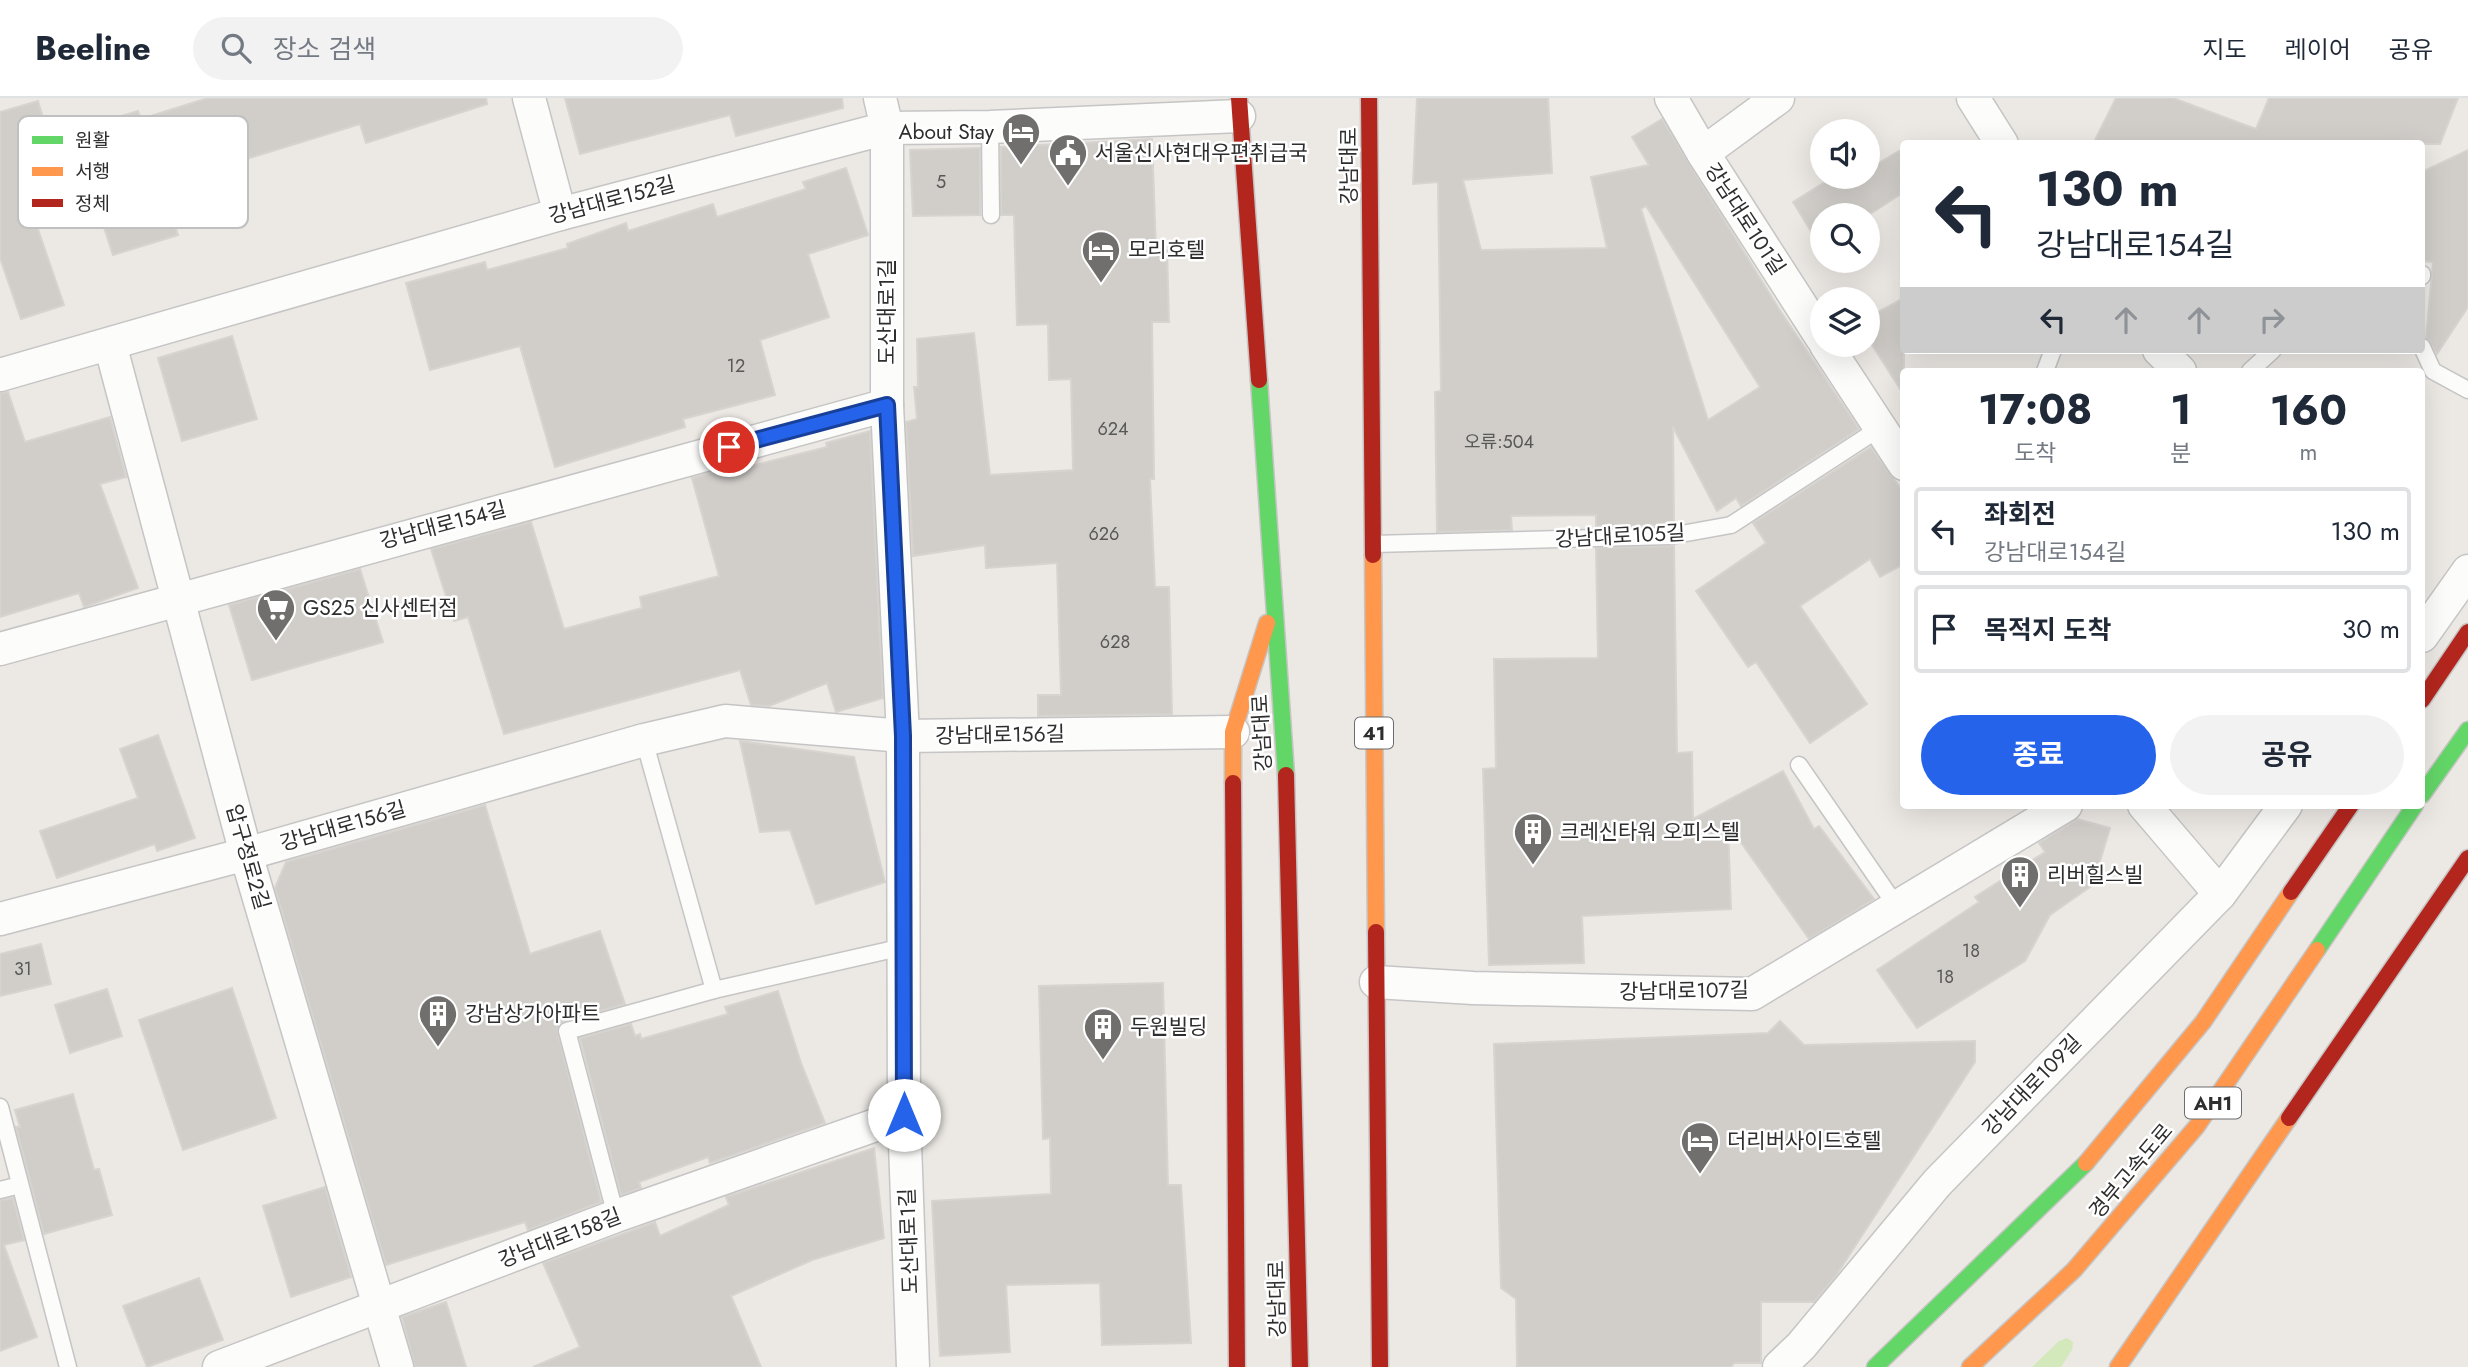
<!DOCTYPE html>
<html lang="ko">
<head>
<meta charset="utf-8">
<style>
	body { margin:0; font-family:Jost,"Noto Sans KR",sans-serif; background:#f2f2f3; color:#1f2937; height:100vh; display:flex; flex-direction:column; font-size:26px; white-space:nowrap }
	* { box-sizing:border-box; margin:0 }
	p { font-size:23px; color:#747a83 }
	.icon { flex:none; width:38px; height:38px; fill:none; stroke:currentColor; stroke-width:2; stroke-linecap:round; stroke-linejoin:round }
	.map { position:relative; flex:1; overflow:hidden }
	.panel { position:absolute; left:1900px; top:270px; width:525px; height:441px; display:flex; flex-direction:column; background:#fff; border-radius:7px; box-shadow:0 7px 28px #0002 }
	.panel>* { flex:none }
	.banner { position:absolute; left:1900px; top:42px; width:525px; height:214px; border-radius:7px; box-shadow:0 7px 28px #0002; background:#fff; color:#1f2937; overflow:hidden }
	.fabs { position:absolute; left:1810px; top:21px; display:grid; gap:14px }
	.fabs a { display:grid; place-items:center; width:70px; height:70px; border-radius:50%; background:#fff; box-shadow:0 7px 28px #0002; font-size:35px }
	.pin { position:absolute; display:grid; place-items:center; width:60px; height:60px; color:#fff; margin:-30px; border:4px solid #fff; border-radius:50%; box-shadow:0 2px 7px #0007 }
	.me { position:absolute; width:77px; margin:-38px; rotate:0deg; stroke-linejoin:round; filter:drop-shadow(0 0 5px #0008) }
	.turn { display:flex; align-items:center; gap:24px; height:147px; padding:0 21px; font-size:32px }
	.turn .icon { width:91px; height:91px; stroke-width:2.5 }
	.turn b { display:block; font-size:49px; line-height:60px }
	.lanes { display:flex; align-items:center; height:66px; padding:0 21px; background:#0003; justify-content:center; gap:35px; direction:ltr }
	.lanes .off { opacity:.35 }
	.eta { display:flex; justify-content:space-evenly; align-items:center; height:119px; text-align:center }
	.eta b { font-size:42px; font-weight:700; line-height:49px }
	.primary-button { display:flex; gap:14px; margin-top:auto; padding:14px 21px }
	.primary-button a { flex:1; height:80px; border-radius:42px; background:#2563eb; color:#fff; font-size:28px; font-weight:700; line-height:80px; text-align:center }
	.primary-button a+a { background:#f2f2f3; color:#1f2937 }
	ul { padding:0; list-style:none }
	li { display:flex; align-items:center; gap:21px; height:88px; margin:0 14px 10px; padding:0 7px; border:4px solid #e0e1e3; border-radius:7px }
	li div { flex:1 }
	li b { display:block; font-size:26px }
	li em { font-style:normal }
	header { display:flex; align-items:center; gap:42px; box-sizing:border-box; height:98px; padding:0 35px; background:#fff; border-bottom:2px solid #e0e1e3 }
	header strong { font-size:33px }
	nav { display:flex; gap:38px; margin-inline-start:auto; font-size:24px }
	.search { width:490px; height:63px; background:#f2f2f3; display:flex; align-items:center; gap:18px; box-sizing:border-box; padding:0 24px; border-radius:38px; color:#747a83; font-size:26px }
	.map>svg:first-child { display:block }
</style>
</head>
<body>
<header>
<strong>Beeline</strong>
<div class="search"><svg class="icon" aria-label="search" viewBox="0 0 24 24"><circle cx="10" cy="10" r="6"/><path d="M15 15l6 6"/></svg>장소 검색</div>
<nav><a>지도</a><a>레이어</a><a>공유</a></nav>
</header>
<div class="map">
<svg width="2468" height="1269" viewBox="0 0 2468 1269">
	<rect width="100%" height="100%" fill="#ece8e4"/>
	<path fill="#d3e9bb" d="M 2067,1240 L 2073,1244 L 2072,1252 L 2061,1269 L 2032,1269 L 2059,1243 Z"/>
	<g fill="#d1ceca" stroke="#d7d4d0" stroke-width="2" fill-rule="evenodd">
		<path d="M 208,0 L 486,0 L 487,6 L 366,45 L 360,26 L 162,87 L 178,137 L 113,157 L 91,90 L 30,108 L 64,207 L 21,221 L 0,160 L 0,14 L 38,3 L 49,40 L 138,13 L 141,21 Z"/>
		<path d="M 565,0 L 842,0 L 843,10 L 736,38 L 730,17 L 580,56 Z"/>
		<path d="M 1417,0 L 1548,0 L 1552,75 L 1463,82 L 1481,152 L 1607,150 L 1591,79 L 1649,67 L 1632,39 L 1662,21 L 1779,211 L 1859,331 L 1741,408 L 1736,400 L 1717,413 L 1673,329 L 1674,427 L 1596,429 L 1596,417 L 1511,418 L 1512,432 L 1437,434 L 1435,294 L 1441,293 L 1438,84 L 1413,86 ZM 1646,108 L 1760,289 L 1708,322 L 1641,111 Z"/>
		<path d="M 2116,0 L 2173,0 L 2256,31 L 2269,0 L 2458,0 L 2440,46 L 2093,46 Z"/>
		<path d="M 1152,41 L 1156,152 L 1167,152 L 1169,224 L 1152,224 L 1154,381 L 1150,381 L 1155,489 L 1169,489 L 1172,616 L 1038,618 L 1038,597 L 1061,597 L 1057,465 L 986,470 L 985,447 L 913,458 L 906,324 L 917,321 L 914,289 L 918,289 L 917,241 L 974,235 L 990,377 L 1073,372 L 1071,281 L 1049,282 L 1048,226 L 1017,227 L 1014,117 L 1001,117 L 1001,49 Z"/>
		<path d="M 980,50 L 980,117 L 913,118 L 910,52 Z"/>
		<path d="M 1904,50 L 1904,94 L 1867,118 L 1822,117 L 1820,148 L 1793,104 L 1833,79 L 1867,79 L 1867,72 Z"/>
		<path d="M 2468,52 L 2468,209 L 2437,256 L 2426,240 L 2433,164 L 2422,163 L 2422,74 Z"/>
		<path d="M 846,70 L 868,137 L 808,156 L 829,219 L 760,242 L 775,297 L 683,321 L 685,329 L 555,369 L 520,248 L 430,272 L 406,185 L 485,164 L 487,172 L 568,150 L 567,146 L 626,125 L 628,133 L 713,106 L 717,119 L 806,91 L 803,84 Z"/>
		<path d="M 1904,200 L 1904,297 L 1867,239 L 1867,220 Z"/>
		<path d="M 232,238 L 257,321 L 182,343 L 158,260 Z"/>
		<path d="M 8,294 L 25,344 L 110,319 L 126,379 L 100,386 L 138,490 L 84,509 L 79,495 L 0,519 L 0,295 Z"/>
		<path d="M 870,333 L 883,600 L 836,614 L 827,585 L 769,608 L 751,607 L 740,572 L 504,636 L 468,519 L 454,523 L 431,451 L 531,424 L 564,531 L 642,510 L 640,499 L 719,478 L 692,380 L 734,368 L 735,372 L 827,349 L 826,345 Z"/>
		<path d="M 1871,349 L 1904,395 L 1904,466 L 1880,479 L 1870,461 L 1800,508 L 1867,606 L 1810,645 L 1756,564 L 1748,569 L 1696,493 L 1766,445 L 1753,425 Z"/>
		<path d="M 1674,448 L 1677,655 L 1692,654 L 1693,721 L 1783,673 L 1814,731 L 1819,728 L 1874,801 L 1809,841 L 1728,726 L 1731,811 L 1582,818 L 1584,865 L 1489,867 L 1483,671 L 1496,670 L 1494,561 L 1598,560 L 1596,450 Z"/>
		<path d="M 360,471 L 383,544 L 252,582 L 229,507 Z"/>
		<path d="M 158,637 L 195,740 L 157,753 L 155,746 L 57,780 L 40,733 L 138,700 L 120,651 Z"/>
		<path d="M 740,643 L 854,659 L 885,784 L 816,806 L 790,732 L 760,734 Z"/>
		<path d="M 485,707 L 530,856 L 600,833 L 625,906 L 564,923 L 557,931 L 601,1104 L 528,1132 L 525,1124 L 386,1167 L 275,790 L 286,764 Z"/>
		<path d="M 2077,721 L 2110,730 L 2093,787 L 2050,817 L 2025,863 L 1917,930 L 1877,872 L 1979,804 L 1975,799 L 2045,754 L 2039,745 Z"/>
		<path d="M 41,846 L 51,886 L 0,898 L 0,856 Z"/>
		<path d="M 1163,885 L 1168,1087 L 1181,1087 L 1191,1245 L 1102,1247 L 1100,1185 L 1006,1187 L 1010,1254 L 940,1258 L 932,1103 L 1051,1096 L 1050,1040 L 1043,1041 L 1039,888 Z"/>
		<path d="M 232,890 L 276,1020 L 183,1052 L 139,922 Z"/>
		<path d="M 107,891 L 122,938 L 70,955 L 55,907 Z"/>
		<path d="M 778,893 L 801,965 L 825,1025 L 710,1065 L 708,1059 L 639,1084 L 641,1090 L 621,1097 L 580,940 L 631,926 L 635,938 L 640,936 L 641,941 L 728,916 L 725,909 Z"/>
		<path d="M 1780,923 L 1804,947 L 1975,943 L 1975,964 L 1835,1179 L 1814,1204 L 1761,1204 L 1761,1265 L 1734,1265 L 1731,1269 L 1517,1269 L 1516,1201 L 1501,1190 L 1494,946 L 1768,935 Z"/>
		<path d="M 73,996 L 94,1072 L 99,1071 L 112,1117 L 44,1136 L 16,1029 L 20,1029 L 15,1012 Z"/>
		<path d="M 874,1050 L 884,1140 L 812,1162 L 731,1198 L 761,1269 L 533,1269 L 580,1249 L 543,1165 L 655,1124 L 660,1138 L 729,1107 L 726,1099 Z"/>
		<path d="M 325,1089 L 351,1179 L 291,1199 L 263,1108 Z"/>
		<path d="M 13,1100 L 24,1142 L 4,1147 L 37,1239 L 0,1253 L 0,1102 Z"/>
		<path d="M 199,1180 L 223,1242 L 147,1269 L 123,1208 Z"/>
		<path d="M 446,1204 L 466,1269 L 415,1269 L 402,1219 Z"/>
	</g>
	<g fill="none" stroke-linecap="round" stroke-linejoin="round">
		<g stroke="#c6c5c5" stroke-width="19">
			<g id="lane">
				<path d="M 990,29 L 991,117"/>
				<path d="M 2422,176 L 2422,178"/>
				<path d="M 2422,249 L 2433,273 L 2468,292"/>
				<path d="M 2045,273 L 2053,252"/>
				<path d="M 2250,273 L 2273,252"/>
				<path d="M 1373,446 L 1670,438 L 1731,427 L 1880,330"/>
				<path d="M 644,642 L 714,892"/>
				<path d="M 1799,667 L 1897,809"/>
				<path d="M 0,1009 L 68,1269"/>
				<path d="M 0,1092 L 20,1087"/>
				<path d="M 616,1118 L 567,933 L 714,892 L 903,849"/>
			</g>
		</g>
		<g stroke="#c6c5c5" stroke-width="35">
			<g id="street">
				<path d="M 529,0 L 560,116"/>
				<path d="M 880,0 L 887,30 L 887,307 L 903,638 L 904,1017 L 913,1269"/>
				<path d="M 1671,0 L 1703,55 L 1822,240"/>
				<path d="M 1973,0 L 2002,46"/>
				<path d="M 1703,55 L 1778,0"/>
				<path d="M 110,246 L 246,756 L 397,1269"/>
				<path d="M 1826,247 L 1904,366"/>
				<path d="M 2159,252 L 2180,273"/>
				<path d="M 0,277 L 560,116 L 887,30 L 990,29 L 1239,18"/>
				<path d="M 2422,538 L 2468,473"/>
				<path d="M 0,551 L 887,307"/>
				<path d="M 2144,707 L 2220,796"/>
				<path d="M 0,821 L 246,756 L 644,642 L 725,623 L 903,638 L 1233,634"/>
				<path d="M 1376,884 L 1473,890 L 1752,896 L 2066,707"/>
				<path d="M 219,1269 L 616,1118 L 904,1017"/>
				<path d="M 1779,1269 L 1801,1248 L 1937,1085 L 2220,796 L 2286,707"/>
			</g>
		</g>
		<g stroke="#c6c5c4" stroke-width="19">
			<g id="fast">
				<path d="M 1259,282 L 1286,677"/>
				<path d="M 2422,697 L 2468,632"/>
				<path d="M 2317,852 L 2415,707"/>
				<path d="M 1875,1269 L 2086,1065"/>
			</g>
		</g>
		<g stroke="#c6c5c4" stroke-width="19">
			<g id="slow">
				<path d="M 1373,457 L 1376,834"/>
				<path d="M 1233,685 L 1233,634 L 1267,525"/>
				<path d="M 2086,1065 L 2203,924 L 2291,794"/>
				<path d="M 1970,1269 L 2074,1172 L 2197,1028 L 2317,852"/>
				<path d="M 2118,1269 L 2289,1020"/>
			</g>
		</g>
		<g stroke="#c6c5c4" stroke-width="19">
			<g id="jam">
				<path d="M 1239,0 L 1259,282"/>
				<path d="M 1369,0 L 1373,457"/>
				<path d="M 2422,602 L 2468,534"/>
				<path d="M 1286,677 L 1300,1269"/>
				<path d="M 1233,685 L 1237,1269"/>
				<path d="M 2291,794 L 2351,707"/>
				<path d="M 1376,834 L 1380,1269"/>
				<path d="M 2289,1020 L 2468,760"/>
			</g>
		</g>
		<use href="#lane" stroke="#fcfcfb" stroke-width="16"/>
		<use href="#street" stroke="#fcfcfb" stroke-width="32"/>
		<use href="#fast" stroke="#63d668" stroke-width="16"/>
		<use href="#slow" stroke="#ff974d" stroke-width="16"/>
		<use href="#jam" stroke="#b3261e" stroke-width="16"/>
	</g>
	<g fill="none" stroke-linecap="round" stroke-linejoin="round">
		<g stroke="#184099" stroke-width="18">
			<path id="route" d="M 729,349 L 887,307 L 903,638 L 904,1017"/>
		</g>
		<use href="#route" stroke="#2563eb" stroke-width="12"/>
	</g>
	<defs>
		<g id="hotel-pin" transform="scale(2.0125)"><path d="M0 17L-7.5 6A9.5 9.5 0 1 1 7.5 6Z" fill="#706f6e" stroke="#fff"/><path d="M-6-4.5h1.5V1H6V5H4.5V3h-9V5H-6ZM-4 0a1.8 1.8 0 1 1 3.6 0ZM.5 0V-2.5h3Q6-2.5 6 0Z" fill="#fff"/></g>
		<g id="civic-pin" transform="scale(2.0125)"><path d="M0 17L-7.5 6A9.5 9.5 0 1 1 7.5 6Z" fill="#706f6e" stroke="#fff"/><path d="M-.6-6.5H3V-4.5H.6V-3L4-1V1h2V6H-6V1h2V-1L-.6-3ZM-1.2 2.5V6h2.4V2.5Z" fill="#fff"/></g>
		<g id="supermarket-pin" transform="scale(2.0125)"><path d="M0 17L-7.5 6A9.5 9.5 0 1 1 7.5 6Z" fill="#706f6e" stroke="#fff"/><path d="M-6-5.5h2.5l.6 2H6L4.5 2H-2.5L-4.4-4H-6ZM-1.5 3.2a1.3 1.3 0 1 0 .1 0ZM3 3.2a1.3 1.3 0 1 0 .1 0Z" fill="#fff"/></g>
		<g id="building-pin" transform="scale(2.0125)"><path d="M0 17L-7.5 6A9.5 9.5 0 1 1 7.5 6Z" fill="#706f6e" stroke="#fff"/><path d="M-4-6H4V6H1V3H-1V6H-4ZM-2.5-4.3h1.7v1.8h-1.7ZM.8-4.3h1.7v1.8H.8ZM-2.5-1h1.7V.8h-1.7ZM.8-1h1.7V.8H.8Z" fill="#fff"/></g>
	</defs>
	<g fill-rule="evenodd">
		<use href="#hotel-pin" x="1021" y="34"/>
		<use href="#civic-pin" x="1068" y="55"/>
		<use href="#hotel-pin" x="1101" y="152"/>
		<use href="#supermarket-pin" x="276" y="510"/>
		<use href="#building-pin" x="1533" y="734"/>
		<use href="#building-pin" x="2020" y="777"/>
		<use href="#building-pin" x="438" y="916"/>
		<use href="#building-pin" x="1103" y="929"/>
		<use href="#hotel-pin" x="1700" y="1043"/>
	</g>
	<g text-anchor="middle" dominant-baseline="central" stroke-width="5" stroke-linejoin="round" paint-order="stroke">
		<g font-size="18" fill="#585857">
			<text x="941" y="84">5</text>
			<text x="736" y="268">12</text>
			<text x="1113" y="331">624</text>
			<text x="1499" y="344">오류:504</text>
			<text x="1104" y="436">626</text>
			<text x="1115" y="544">628</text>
			<text x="1971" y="853">18</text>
			<text x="23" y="871">31</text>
			<text x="1945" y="879">18</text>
		</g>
		<g fill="#fff" stroke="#6d6d6d" stroke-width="2">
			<rect x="1355" y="619.5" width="38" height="31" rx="5"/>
			<rect x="2185" y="989.5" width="56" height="31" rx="5"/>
		</g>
		<g font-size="19" font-weight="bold" fill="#2e2e2e">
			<text x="1374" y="635">41</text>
			<text x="2213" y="1005">AH1</text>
		</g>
		<g font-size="21" fill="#2e2e2e" stroke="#fff" text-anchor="start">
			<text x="994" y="34" text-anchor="end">About Stay</text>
			<text x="1095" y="55">서울신사현대우편취급국</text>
			<text x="1128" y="152">모리호텔</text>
			<text x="303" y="510">GS25 신사센터점</text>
			<text x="1560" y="734">크레신타워 오피스텔</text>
			<text x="2047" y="777">리버힐스빌</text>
			<text x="465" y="916">강남상가아파트</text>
			<text x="1130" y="929">두원빌딩</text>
			<text x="1727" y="1043">더리버사이드호텔</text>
		</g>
		<g font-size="21" fill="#2e2e2e" stroke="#fff">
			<text transform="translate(1349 68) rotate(-90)">강남대로</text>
			<text transform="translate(612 102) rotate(-15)">강남대로152길</text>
			<text transform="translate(1745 121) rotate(57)">강남대로101길</text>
			<text transform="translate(887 214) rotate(-90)">도산대로1길</text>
			<text transform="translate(443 427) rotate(-15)">강남대로154길</text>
			<text transform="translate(1620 438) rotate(-3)">강남대로105길</text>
			<text transform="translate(1262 635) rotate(-93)">강남대로</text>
			<text transform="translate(1000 637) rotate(-1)">강남대로156길</text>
			<text transform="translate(343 728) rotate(-16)">강남대로156길</text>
			<text transform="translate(248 759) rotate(74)">압구정로2길</text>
			<text transform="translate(1684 893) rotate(-1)">강남대로107길</text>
			<text transform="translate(2032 987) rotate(-46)">강남대로109길</text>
			<text transform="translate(2131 1073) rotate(-50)">경부고속도로</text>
			<text transform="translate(560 1140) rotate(-21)">강남대로158길</text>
			<text transform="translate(909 1143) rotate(-92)">도산대로1길</text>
			<text transform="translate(1277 1201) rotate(-91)">강남대로</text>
		</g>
	</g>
	<rect x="18" y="18" width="230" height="112" rx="10" fill="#fff" stroke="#c0c0c0" stroke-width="2"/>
	<rect x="32" y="38" width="31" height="8" fill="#63d668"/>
	<rect x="32" y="69" width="31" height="9" fill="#ff974d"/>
	<rect x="32" y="101" width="31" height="8" fill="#b3261e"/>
	<g font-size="19" fill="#2e2e2e">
		<text x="75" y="49">원활</text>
		<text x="75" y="80">서행</text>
		<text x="75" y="112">정체</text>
	</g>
</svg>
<div class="fabs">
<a><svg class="icon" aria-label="sound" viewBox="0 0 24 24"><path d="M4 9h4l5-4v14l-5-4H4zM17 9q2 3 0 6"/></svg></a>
<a><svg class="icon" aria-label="search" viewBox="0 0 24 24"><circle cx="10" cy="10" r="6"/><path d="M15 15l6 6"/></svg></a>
<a><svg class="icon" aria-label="layers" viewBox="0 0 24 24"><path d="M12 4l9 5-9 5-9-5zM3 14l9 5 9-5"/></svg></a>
</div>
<div class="pin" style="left:729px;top:349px;background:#d93025"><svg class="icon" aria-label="arrive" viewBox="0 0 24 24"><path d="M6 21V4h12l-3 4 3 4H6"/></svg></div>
<svg class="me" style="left:904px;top:1017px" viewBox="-20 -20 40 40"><circle r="19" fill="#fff"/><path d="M0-13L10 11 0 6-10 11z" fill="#2563eb"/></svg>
<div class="banner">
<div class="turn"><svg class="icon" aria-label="left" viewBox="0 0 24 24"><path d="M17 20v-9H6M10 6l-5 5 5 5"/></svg><div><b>130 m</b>강남대로154길</div></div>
<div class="lanes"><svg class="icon" aria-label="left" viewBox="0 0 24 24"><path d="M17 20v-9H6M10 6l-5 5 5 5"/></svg><svg class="icon off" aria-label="ahead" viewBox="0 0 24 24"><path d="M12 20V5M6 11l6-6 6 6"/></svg><svg class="icon off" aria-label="ahead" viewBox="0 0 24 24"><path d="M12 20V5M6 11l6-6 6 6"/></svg><svg class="icon off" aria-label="right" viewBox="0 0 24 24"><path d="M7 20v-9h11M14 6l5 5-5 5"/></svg></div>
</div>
<section class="panel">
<div class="eta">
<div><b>17:08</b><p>도착</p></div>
<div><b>1</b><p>분</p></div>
<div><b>160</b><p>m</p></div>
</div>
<ul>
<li><svg class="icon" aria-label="left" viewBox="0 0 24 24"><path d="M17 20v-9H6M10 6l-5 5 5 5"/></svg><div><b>좌회전</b><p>강남대로154길</p></div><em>130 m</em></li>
<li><svg class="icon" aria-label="arrive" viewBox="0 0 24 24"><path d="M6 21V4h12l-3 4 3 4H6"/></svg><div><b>목적지 도착</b></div><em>30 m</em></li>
</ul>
<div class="primary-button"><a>종료</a><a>공유</a></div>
</section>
</div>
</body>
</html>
